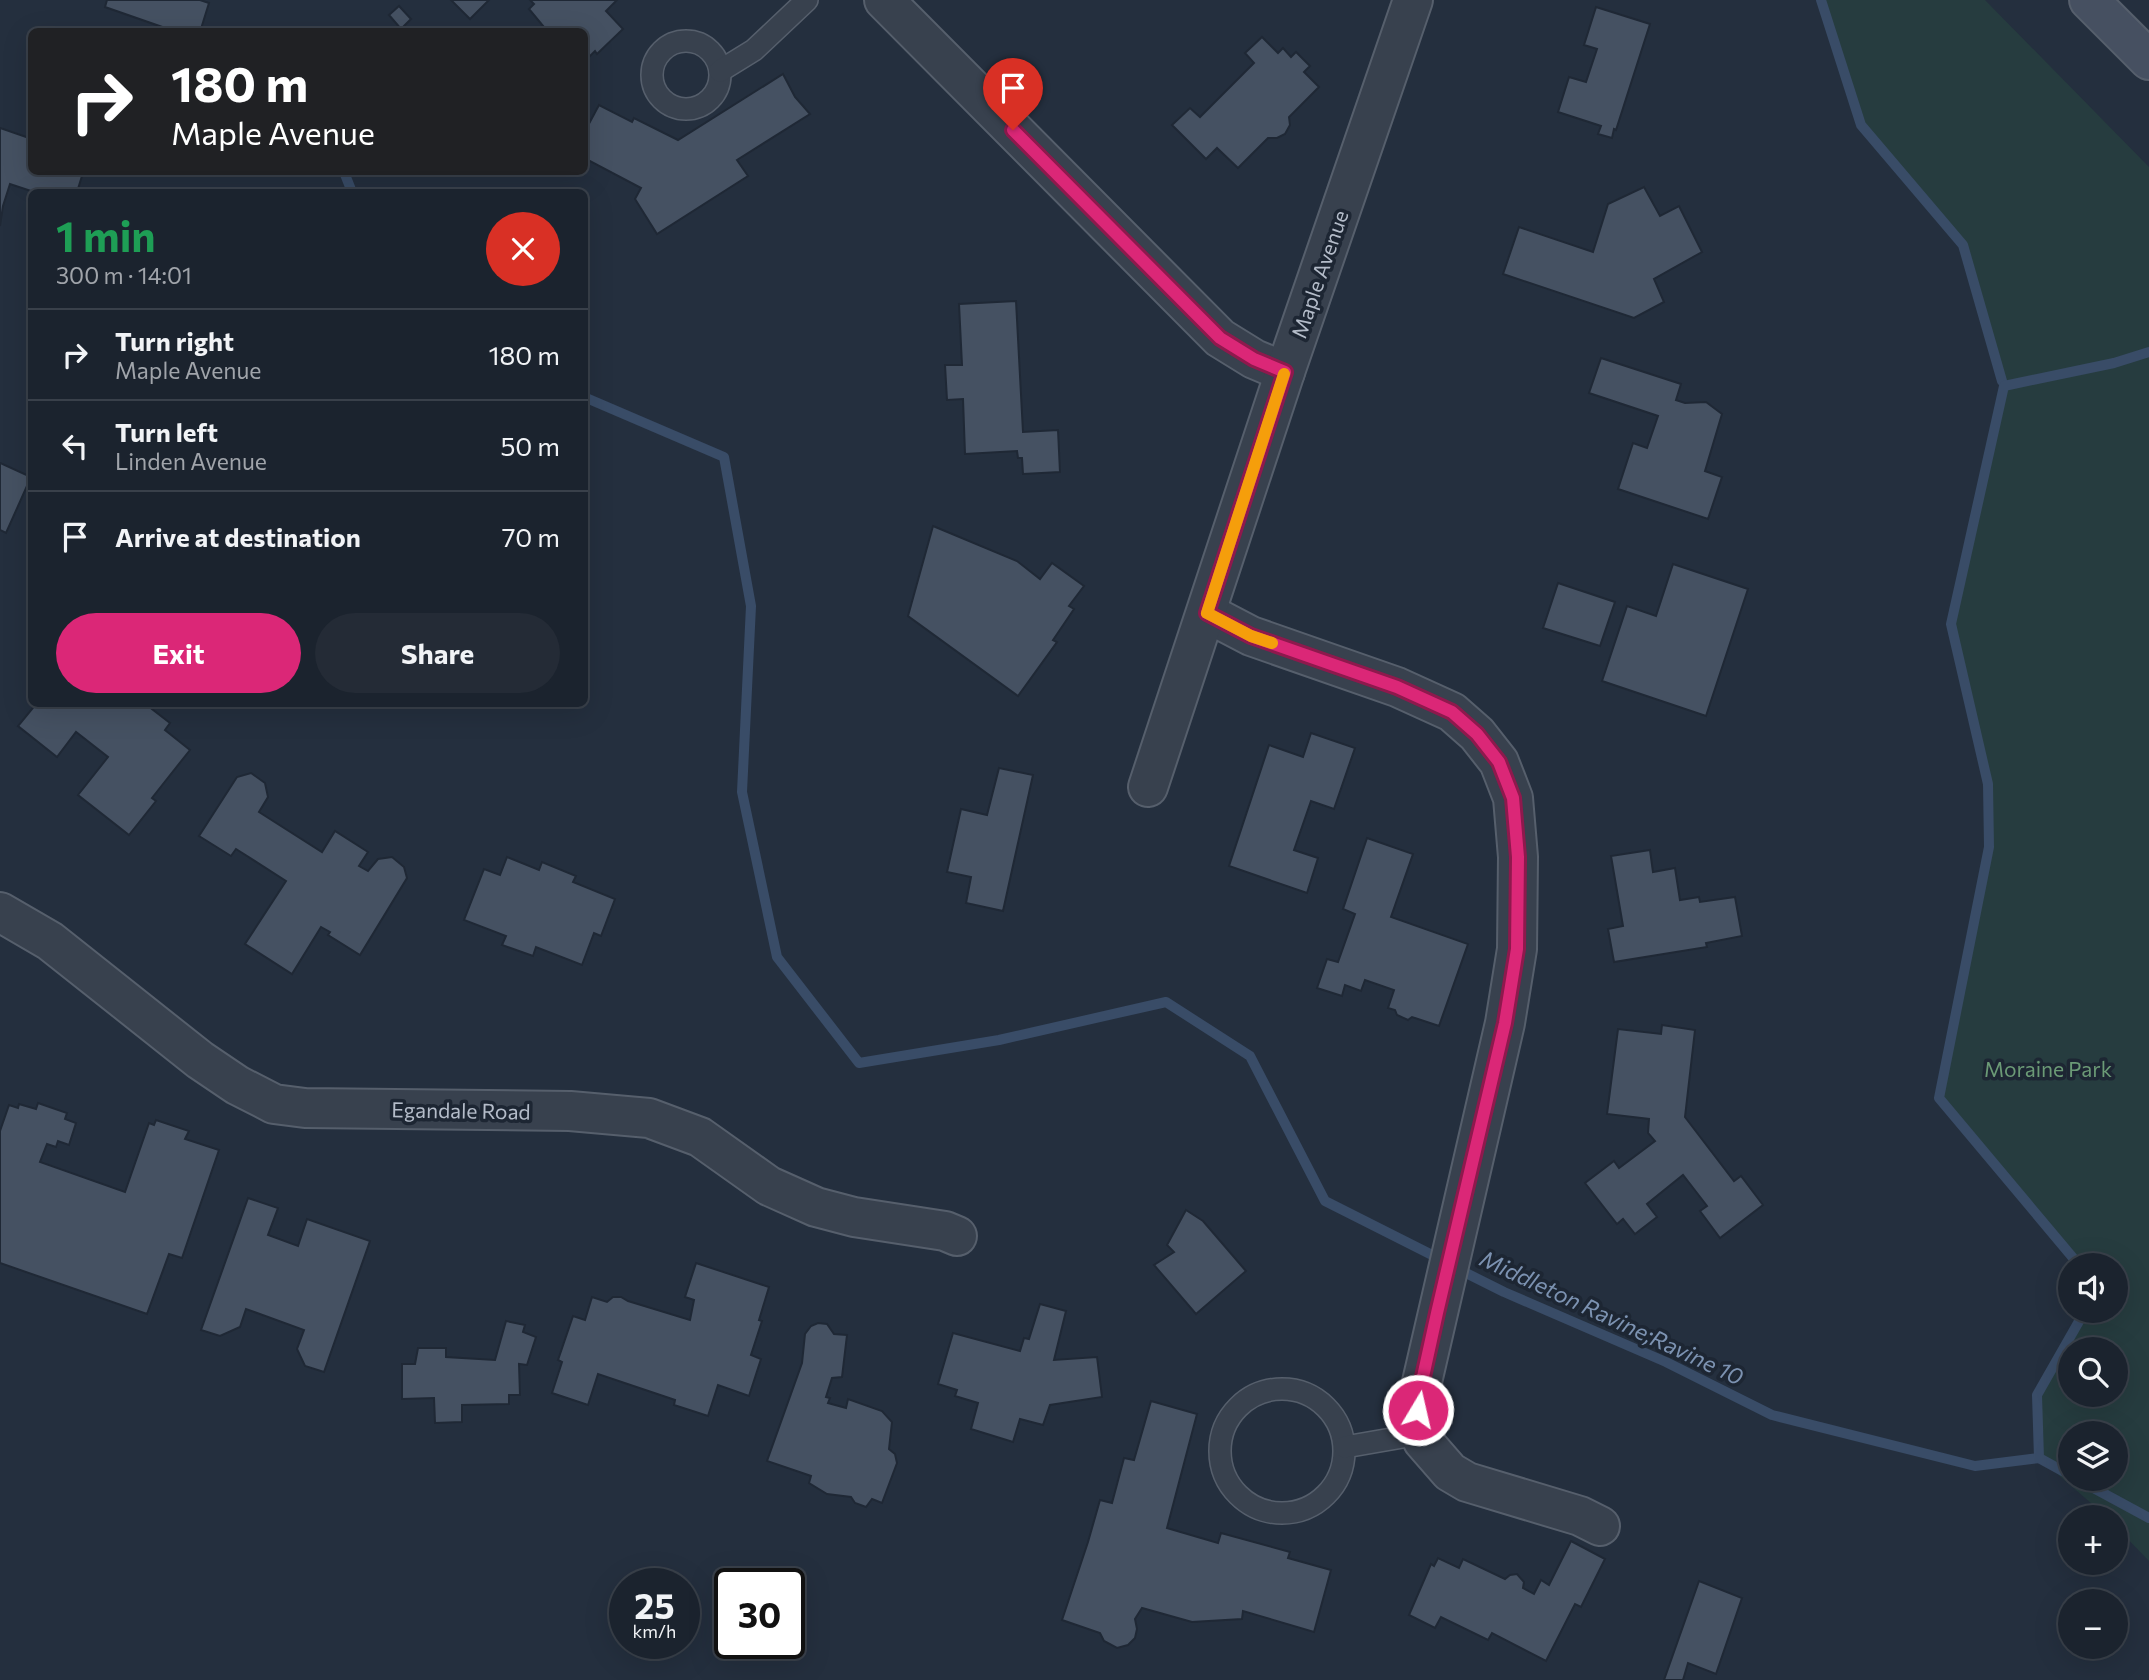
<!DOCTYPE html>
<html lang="en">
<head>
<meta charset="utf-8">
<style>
	body { margin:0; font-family:Commissioner,sans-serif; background:#242b36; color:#f1f3f6; height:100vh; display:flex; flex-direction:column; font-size:26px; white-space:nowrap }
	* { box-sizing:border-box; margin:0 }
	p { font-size:23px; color:#a0a4aa }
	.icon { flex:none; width:38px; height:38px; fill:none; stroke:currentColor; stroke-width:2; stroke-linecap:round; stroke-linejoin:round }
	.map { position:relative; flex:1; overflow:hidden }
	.sheet { position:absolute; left:28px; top:189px; width:560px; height:518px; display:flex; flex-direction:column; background:#1b232e; border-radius:10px; box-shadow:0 7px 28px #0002,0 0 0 2px #39404a }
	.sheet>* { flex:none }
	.top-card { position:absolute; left:28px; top:28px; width:560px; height:147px; border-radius:10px; box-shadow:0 7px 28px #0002,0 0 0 2px #39404a; background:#202124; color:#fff; overflow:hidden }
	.fabs { position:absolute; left:2058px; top:1253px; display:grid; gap:14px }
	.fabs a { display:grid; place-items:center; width:70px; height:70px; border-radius:50%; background:#1b232e; box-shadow:0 7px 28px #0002,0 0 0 2px #39404a; font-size:35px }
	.speed { position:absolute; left:609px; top:1568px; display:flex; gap:14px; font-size:35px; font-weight:700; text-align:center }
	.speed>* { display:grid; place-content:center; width:91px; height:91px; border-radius:50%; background:#1b232e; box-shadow:0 7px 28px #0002,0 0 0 2px #39404a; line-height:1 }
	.speed small { font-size:18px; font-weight:400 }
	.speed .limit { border:4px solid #111; border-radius:10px; background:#fff; color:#111 }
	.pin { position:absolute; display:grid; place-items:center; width:60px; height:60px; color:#fff; margin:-72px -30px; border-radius:50% 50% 50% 0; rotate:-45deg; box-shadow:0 0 7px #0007 }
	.pin .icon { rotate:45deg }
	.me { position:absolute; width:77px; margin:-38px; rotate:9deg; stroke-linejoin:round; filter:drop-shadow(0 0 5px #0008) }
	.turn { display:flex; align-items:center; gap:24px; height:147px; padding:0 28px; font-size:32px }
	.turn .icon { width:91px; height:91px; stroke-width:2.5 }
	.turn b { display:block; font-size:49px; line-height:60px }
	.round { display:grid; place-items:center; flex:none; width:74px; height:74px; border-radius:37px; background:#242b36 }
	.head { display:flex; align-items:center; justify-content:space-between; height:119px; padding:0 28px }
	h1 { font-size:42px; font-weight:700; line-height:52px; color:#1e9e55 }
	.cta { display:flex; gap:14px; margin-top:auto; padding:14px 28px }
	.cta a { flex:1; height:80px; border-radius:42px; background:#db2777; color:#fff; font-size:28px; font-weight:700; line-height:80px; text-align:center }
	.cta a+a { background:#242b36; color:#f1f3f6 }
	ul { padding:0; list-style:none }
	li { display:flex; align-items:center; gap:21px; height:91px; padding:0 28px; border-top:2px solid #39404a }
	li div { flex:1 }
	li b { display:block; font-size:26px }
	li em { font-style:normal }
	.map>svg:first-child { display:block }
</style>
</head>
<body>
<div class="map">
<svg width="2149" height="1680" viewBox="0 0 2149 1680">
	<rect width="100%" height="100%" fill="#242f3e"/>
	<path fill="#263c3f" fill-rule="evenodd" d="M 1821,0 L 1985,0 L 2149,167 L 2149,1561 L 2116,1527 L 2116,1517 L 2107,1517 L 2039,1458 L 2037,1395 L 2082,1316 L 2082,1311 L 2116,1311 L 2116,1265 L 2079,1265 L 1939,1098 L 1989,847 L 1988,784 L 1951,624 L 2001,381 L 1963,245 L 1861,125 ZM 2116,1349 L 2116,1395 L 2070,1395 L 2070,1349 ZM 2070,1433 L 2116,1433 L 2116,1479 L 2070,1479 Z"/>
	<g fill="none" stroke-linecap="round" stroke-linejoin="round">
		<g stroke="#394c67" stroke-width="10">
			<path d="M 1821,0 L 1861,125 L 1963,245 L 2002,381"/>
			<path d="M 344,172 L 352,192"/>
			<path d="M 584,397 L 724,457 L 751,606 L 742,792 L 777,957 L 859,1063 L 999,1040 L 1166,1002 L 1250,1056 L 1325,1201 L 1442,1260"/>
			<path d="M 2079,1265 L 1939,1098 L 1989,847 L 1988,784 L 1951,624 L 2004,386 L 2114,363 L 2149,352"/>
			<path d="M 1456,1268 L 1504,1292 L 1666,1362 L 1772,1415 L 1975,1466 L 2039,1458"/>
			<path d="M 2070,1475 L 2039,1458 L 2037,1395 L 2082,1316 L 2082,1311"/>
			<path d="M 2077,1479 L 2149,1518"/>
		</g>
	</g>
	<g fill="#455162" stroke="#1f2835" stroke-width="2">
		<path d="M 107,0 L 200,0 L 209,3 L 200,32 L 181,32 L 171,28 L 171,30 L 105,7 Z"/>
		<path d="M 451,0 L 489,0 L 470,19 Z"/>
		<path d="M 530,0 L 617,0 L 606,11 L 623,29 L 597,54 L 595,51 L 584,62 L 584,32 L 548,32 L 529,9 L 534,4 Z"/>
		<path d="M 399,6 L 411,19 L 401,29 L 389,15 Z"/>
		<path d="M 1596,7 L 1650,24 L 1616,130 L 1614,129 L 1612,138 L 1598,134 L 1601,126 L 1558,112 L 1569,77 L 1586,82 L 1597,49 L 1584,45 Z"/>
		<path d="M 1262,37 L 1278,53 L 1283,48 L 1291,57 L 1296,52 L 1310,66 L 1304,72 L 1319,87 L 1289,117 L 1290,125 L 1285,134 L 1277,138 L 1268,138 L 1238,168 L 1217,148 L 1206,159 L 1172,125 L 1190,108 L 1200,117 L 1254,63 L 1245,53 Z"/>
		<path d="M 783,74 L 795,97 L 810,114 L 737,160 L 748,176 L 657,234 L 635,199 L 641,188 L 584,158 L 584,133 L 599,105 L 632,122 L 634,118 L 678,140 Z"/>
		<path d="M 0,128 L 32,139 L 32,172 L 68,172 L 82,176 L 77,192 L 34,192 L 10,184 L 3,206 L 0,226 Z"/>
		<path d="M 1644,187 L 1660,216 L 1679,206 L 1702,252 L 1654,279 L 1664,302 L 1634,318 L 1503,274 L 1519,227 L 1593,252 L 1608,204 Z"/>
		<path d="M 1016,301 L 1023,432 L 1058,430 L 1060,472 L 1023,474 L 1022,458 L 1018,458 L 1017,451 L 965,454 L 963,399 L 947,400 L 945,365 L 962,365 L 959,304 Z"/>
		<path d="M 1601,358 L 1681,384 L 1676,400 L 1685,403 L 1706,402 L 1722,414 L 1705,471 L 1722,477 L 1708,519 L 1618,489 L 1633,443 L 1647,448 L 1658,416 L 1589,393 Z"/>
		<path d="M 0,463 L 31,477 L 6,533 L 0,530 Z"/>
		<path d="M 933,526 L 1017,561 L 1040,579 L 1052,563 L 1084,586 L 1069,606 L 1074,609 L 1053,640 L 1057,642 L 1018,696 L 908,616 Z"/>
		<path d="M 1673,564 L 1748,589 L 1706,716 L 1602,681 L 1627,606 L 1656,616 Z"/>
		<path d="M 1558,583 L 1615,602 L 1600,646 L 1543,628 Z"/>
		<path d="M 36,704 L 156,704 L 152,709 L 170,723 L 165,730 L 190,750 L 152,798 L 156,801 L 129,835 L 78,795 L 108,757 L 76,732 L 57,757 L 18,726 Z"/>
		<path d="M 1311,733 L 1355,748 L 1334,809 L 1311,801 L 1294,850 L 1318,858 L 1307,893 L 1229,866 L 1269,745 L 1303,757 Z"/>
		<path d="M 999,768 L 1033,775 L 1003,911 L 966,903 L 971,877 L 947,872 L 961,809 L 987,815 Z"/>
		<path d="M 251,773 L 265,783 L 268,797 L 259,812 L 322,852 L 335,831 L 368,852 L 359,866 L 368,871 L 378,859 L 392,857 L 404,867 L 407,878 L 360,955 L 328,935 L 330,932 L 321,927 L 292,974 L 245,944 L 286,881 L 236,849 L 231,856 L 199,836 L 237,777 Z"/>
		<path d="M 1367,838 L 1413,854 L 1391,917 L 1468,944 L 1439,1026 L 1412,1017 L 1408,1020 L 1397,1015 L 1395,1010 L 1388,1008 L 1394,990 L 1365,980 L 1361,991 L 1345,985 L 1342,996 L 1317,988 L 1327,959 L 1338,962 L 1355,914 L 1343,909 Z"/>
		<path d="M 1650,850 L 1653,872 L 1675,868 L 1680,900 L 1699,897 L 1700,902 L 1735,897 L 1742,936 L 1706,943 L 1707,947 L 1614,962 L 1608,929 L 1623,926 L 1611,856 Z"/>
		<path d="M 507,857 L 539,870 L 542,862 L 576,876 L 573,882 L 615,899 L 601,936 L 594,933 L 582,965 L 536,947 L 533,956 L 502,945 L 506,936 L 464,920 L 484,869 L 500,875 Z"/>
		<path d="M 1662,1025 L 1695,1030 L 1685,1117 L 1734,1181 L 1741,1176 L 1763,1205 L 1720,1238 L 1700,1211 L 1707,1206 L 1683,1175 L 1647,1204 L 1657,1217 L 1635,1234 L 1623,1219 L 1617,1224 L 1585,1183 L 1614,1161 L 1619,1168 L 1655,1141 L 1648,1133 L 1649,1119 L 1607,1114 L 1618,1029 L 1661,1034 Z"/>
		<path d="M 38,1103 L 67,1113 L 65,1119 L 76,1123 L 69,1145 L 58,1141 L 56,1147 L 47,1144 L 40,1162 L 125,1192 L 149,1123 L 154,1125 L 156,1120 L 189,1131 L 185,1139 L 219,1150 L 182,1258 L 169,1254 L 147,1314 L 0,1263 L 0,1131 L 9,1105 L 18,1108 L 19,1104 L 36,1109 Z"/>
		<path d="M 248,1198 L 278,1208 L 268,1235 L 298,1246 L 307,1219 L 370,1241 L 324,1372 L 305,1366 L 297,1349 L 304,1330 L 246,1309 L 240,1327 L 220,1336 L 201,1330 Z"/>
		<path d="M 1186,1210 L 1203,1221 L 1246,1271 L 1196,1314 L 1154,1265 L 1174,1252 L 1167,1245 Z"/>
		<path d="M 696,1263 L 769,1287 L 759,1320 L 762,1321 L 751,1355 L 761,1359 L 749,1396 L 718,1385 L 708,1416 L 674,1405 L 675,1400 L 598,1374 L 588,1405 L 552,1393 L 562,1362 L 558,1360 L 573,1316 L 585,1320 L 592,1297 L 607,1302 L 613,1297 L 621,1297 L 628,1301 L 690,1320 L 694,1300 L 685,1297 Z"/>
		<path d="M 1040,1304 L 1066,1311 L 1054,1360 L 1097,1357 L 1102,1397 L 1050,1405 L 1043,1425 L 1020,1419 L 1013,1442 L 971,1429 L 978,1403 L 955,1396 L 957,1390 L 938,1384 L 953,1333 L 1020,1351 L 1024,1338 L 1029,1339 Z"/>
		<path d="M 506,1321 L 525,1325 L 523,1332 L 536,1337 L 527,1365 L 519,1364 L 520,1395 L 509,1395 L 509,1404 L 462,1405 L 462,1422 L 435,1423 L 434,1398 L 402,1399 L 402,1364 L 415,1364 L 418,1348 L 446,1348 L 446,1357 L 495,1360 Z"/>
		<path d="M 818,1323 L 827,1324 L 834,1334 L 847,1335 L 842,1377 L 832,1378 L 826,1397 L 830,1398 L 828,1403 L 846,1408 L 848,1399 L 882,1411 L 892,1422 L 889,1449 L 895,1454 L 897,1463 L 882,1503 L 872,1499 L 866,1507 L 855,1503 L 851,1497 L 827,1494 L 809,1483 L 811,1476 L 767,1461 L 802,1363 L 805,1334 L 811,1326 Z"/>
		<path d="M 1151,1401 L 1197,1414 L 1167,1528 L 1218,1543 L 1221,1533 L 1290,1552 L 1288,1558 L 1331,1570 L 1314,1632 L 1243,1611 L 1242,1619 L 1192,1622 L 1142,1608 L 1135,1619 L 1137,1629 L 1135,1638 L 1128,1645 L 1117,1648 L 1104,1641 L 1100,1633 L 1062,1620 L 1088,1542 L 1100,1500 L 1112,1503 L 1124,1458 L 1134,1460 Z"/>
		<path d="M 1571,1541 L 1605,1559 L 1581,1607 L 1575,1604 L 1546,1661 L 1492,1633 L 1488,1640 L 1441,1617 L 1435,1628 L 1409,1615 L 1431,1564 L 1434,1566 L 1438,1558 L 1459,1568 L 1463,1559 L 1505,1579 L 1510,1575 L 1517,1574 L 1524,1582 L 1523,1588 L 1534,1594 L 1541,1580 L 1549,1585 Z"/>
		<path d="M 1699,1581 L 1742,1598 L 1716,1674 L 1688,1663 L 1683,1680 L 1664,1680 Z"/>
	</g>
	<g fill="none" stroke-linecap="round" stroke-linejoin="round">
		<g stroke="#565f6c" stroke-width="24">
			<g id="lane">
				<circle cx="686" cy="75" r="34"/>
				<path d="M 720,71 L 754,50 L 807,0"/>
				<circle cx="1282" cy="1451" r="62"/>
				<path d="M 1345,1447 L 1420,1434"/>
			</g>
		</g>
		<g stroke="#565f6c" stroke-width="42">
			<g id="street">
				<path d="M 884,0 L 1220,338 L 1254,359 L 1285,372"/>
				<path d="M 1207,613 L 1251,636 L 1397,687 L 1452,712 L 1477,734 L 1499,762 L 1513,798 L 1518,857 L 1517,949 L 1505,1023 L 1419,1395 L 1416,1426 L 1423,1441 L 1450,1472 L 1467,1482 L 1580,1516 L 1600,1526"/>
				<path d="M 1148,787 L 1285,372 L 1413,0"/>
				<path d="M 0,912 L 50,941 L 200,1060 L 237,1085 L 274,1104 L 305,1108 L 570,1111 L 649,1118 L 700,1137 L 769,1186 L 816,1207 L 854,1217 L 945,1231 L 957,1236"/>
			</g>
		</g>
		<g stroke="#565f6c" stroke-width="42">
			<path id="secondary" d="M 2089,0 L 2149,60"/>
		</g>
		<use href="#lane" stroke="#38414e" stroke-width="21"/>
		<use href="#street" stroke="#38414e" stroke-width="38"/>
		<use href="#secondary" stroke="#465061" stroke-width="38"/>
	</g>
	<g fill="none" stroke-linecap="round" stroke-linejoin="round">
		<g stroke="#8e194d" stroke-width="18">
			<path id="route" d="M 1013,130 L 1220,338 L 1254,359 L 1285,372 L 1207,613 L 1251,636 L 1397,687 L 1452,712 L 1477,734 L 1499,762 L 1513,798 L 1518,857 L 1517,949 L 1505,1023 L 1437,1313 L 1419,1395 L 1418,1410"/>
		</g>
		<use href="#route" stroke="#db2777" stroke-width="12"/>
		<path stroke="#f59e0b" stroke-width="12" d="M 1272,643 L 1251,636 L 1207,613 L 1284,374"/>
	</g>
	<g text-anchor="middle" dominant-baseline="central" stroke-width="7" stroke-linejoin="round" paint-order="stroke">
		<g font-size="21" fill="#b4bcc9" stroke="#1d2633">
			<text transform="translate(1319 274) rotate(-71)">Maple Avenue</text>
			<text transform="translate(461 1110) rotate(1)">Egandale Road</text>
		</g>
		<g font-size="21" fill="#6b9a76" stroke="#1d2633">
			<text x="2048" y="1068">Moraine Park</text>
		</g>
		<g font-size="23" font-style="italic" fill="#7c92b1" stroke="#1d2633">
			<text transform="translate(1612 1317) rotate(25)">Middleton Ravine;Ravine 10</text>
		</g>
	</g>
</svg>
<div class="fabs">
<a><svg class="icon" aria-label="sound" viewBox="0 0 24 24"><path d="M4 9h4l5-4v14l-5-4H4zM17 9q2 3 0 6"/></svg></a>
<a><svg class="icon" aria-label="search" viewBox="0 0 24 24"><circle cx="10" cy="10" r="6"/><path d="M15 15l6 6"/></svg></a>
<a><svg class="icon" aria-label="layers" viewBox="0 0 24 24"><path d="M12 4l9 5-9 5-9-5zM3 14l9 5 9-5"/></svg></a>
<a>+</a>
<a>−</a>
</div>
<div class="speed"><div>25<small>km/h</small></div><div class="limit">30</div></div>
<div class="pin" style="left:1013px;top:130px;background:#d93025"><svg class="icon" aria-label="arrive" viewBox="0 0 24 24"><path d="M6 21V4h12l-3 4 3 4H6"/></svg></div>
<svg class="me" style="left:1418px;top:1410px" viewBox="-20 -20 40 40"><circle r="17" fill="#db2777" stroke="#fff" stroke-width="3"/><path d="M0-11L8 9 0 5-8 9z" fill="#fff"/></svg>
<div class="top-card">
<div class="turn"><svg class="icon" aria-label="right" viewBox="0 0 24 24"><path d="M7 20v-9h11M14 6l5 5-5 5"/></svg><div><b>180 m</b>Maple Avenue</div></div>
</div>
<section class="sheet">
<div class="head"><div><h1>1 min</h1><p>300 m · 14:01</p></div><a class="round" style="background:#d93025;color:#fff"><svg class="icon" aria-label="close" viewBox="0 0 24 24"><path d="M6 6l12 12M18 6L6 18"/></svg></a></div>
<ul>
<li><svg class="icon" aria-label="right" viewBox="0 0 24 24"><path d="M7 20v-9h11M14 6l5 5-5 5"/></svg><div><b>Turn right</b><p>Maple Avenue</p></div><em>180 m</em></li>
<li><svg class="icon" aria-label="left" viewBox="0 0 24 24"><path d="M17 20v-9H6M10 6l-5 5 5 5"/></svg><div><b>Turn left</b><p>Linden Avenue</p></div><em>50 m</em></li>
<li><svg class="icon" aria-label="arrive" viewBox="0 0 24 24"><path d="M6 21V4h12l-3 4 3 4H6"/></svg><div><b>Arrive at destination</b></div><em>70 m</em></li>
</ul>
<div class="cta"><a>Exit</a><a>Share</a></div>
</section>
</div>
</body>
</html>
